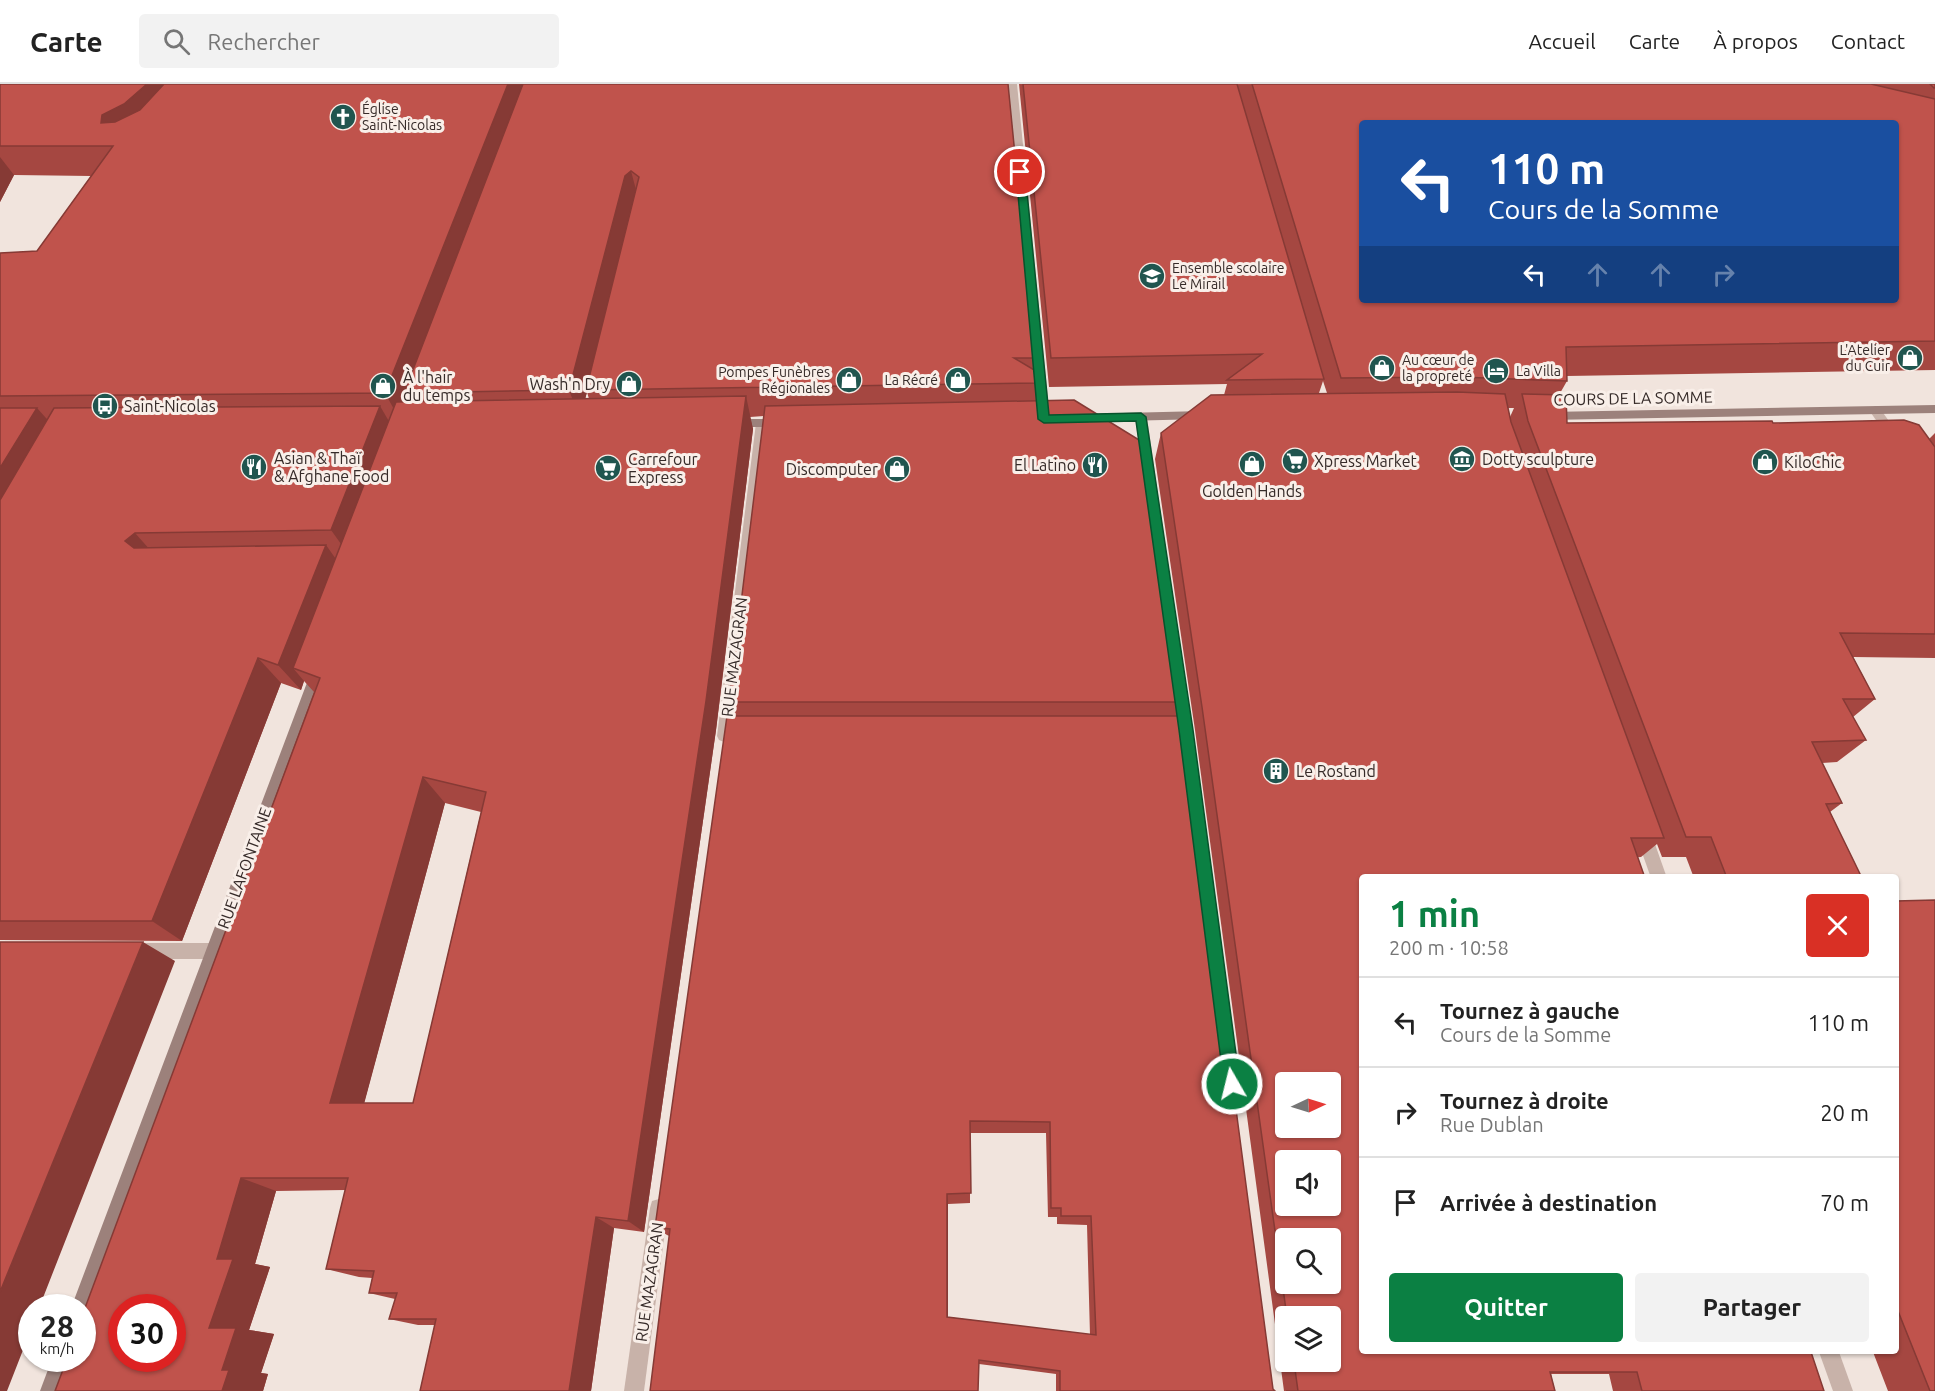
<!DOCTYPE html>
<html lang="fr">
<head>
<meta charset="utf-8">
<style>
	body { margin:0; font-family:Ubuntu,sans-serif; background:#f2f2f2; color:#222; height:100vh; display:flex; flex-direction:column; font-size:22px; white-space:nowrap }
	* { box-sizing:border-box; margin:0 }
	p { font-size:20px; color:#767676 }
	.icon { flex:none; width:33px; height:33px; fill:none; stroke:currentColor; stroke-width:2; stroke-linecap:round; stroke-linejoin:round }
	.map { position:relative; flex:1; overflow:hidden }
	.panel { position:absolute; left:1359px; top:790px; width:540px; height:480px; display:flex; flex-direction:column; background:#fff; border-radius:6px; box-shadow:0 2px 4px #0004 }
	.panel>* { flex:none }
	.guide { position:absolute; left:1359px; top:36px; width:540px; height:183px; border-radius:6px; box-shadow:0 2px 4px #0004; background:#1a4fa0; color:#fff; overflow:hidden }
	.needle { width:39px; rotate:86deg }
	.tools { position:absolute; left:1275px; top:988px; display:grid; gap:12px }
	.tools a { display:grid; place-items:center; width:66px; height:66px; border-radius:6px; background:#fff; box-shadow:0 2px 4px #0004; font-size:30px }
	.speed { position:absolute; left:18px; top:1210px; display:flex; gap:12px; font-size:30px; font-weight:700; text-align:center }
	.speed>* { display:grid; place-content:center; width:78px; height:78px; border-radius:50%; background:#fff; box-shadow:0 2px 4px #0004; line-height:1 }
	.speed small { font-size:15px; font-weight:400 }
	.speed .limit { border:9px solid #d22; background:#fff; color:#111 }
	.pin { position:absolute; display:grid; place-items:center; width:51px; height:51px; color:#fff; margin:-26px; border:3px solid #fff; border-radius:50%; box-shadow:0 2px 6px #0007 }
	.me { position:absolute; width:66px; margin:-33px; rotate:352deg; stroke-linejoin:round; filter:drop-shadow(0 0 4px #0008) }
	.turn { display:flex; align-items:center; gap:21px; height:126px; padding:0 30px; font-size:27px }
	.turn .icon { width:78px; height:78px; stroke-width:2.5 }
	.turn b { display:block; font-size:42px; line-height:51px }
	.lanes { display:flex; align-items:center; height:57px; padding:0 30px; background:#0003; justify-content:center; gap:30px; direction:ltr }
	.lanes .off { opacity:.35 }
	.round { display:grid; place-items:center; flex:none; width:63px; height:63px; border-radius:6px; background:#f2f2f2 }
	.headline { display:flex; align-items:center; justify-content:space-between; height:102px; padding:0 30px }
	h1 { font-size:36px; font-weight:600; line-height:45px; color:#0b8043 }
	.action { display:flex; gap:12px; margin-top:auto; padding:12px 30px }
	.action a { flex:1; height:69px; border-radius:6px; background:#0b8043; color:#fff; font-size:24px; font-weight:600; line-height:69px; text-align:center }
	.action a+a { background:#f2f2f2; color:#222 }
	ul { padding:0; list-style:none }
	li { display:flex; align-items:center; gap:18px; height:90px; padding:0 30px; border-top:2px solid #e0e0e0 }
	li div { flex:1 }
	li b { display:block; font-size:22px }
	li em { font-style:normal }
	header { display:flex; align-items:center; gap:36px; box-sizing:border-box; height:84px; padding:0 30px; background:#fff; border-bottom:2px solid #e0e0e0 }
	header strong { font-size:28px }
	nav { display:flex; gap:33px; margin-inline-start:auto; font-size:21px }
	.search { width:420px; height:54px; background:#f2f2f2; display:flex; align-items:center; gap:15px; box-sizing:border-box; padding:0 21px; border-radius:6px; color:#767676; font-size:22px }
	.map>svg:first-child { display:block }
</style>
</head>
<body>
<header>
<strong>Carte</strong>
<div class="search"><svg class="icon" aria-label="search" viewBox="0 0 24 24"><circle cx="10" cy="10" r="6"/><path d="M15 15l6 6"/></svg>Rechercher</div>
<nav><a>Accueil</a><a>Carte</a><a>À propos</a><a>Contact</a></nav>
</header>
<div class="map">
<svg width="1935" height="1307" viewBox="0 0 1935 1307">
	<rect width="100%" height="100%" fill="#f1e4dd"/>
	<g fill="none" stroke-linecap="round" stroke-linejoin="round">
		<g fill="#c8b2a9" fill-rule="evenodd">
			<path d="M 1007,0 L 1017,0 L 1050,335 L 1044,339 L 1038,335 Z"/>
			<path d="M 1875,322 L 1879,323 L 1898,350 L 1900,353 L 1898,356 L 1890,356 L 1871,329 L 1869,326 Z"/>
			<path d="M 1141,329 L 1147,333 L 1221,852 L 1219,858 L 1213,860 L 1207,858 L 1205,852 L 1135,333 Z"/>
			<path d="M 762,335 L 768,339 L 731,652 L 729,656 L 724,658 L 719,656 L 717,652 L 756,339 Z"/>
			<path d="M 1642,739 L 1648,741 L 1650,746 L 1667,794 L 1651,794 L 1634,746 L 1636,741 Z"/>
			<path d="M 138,859 L 213,859 L 219,861 L 221,867 L 219,873 L 213,875 L 138,875 L 132,873 L 130,867 L 132,861 Z"/>
			<path d="M 659,1115 L 666,1117 L 668,1124 L 644,1307 L 624,1307 L 650,1124 L 652,1117 Z"/>
			<path d="M 1819,1268 L 1839,1268 L 1853,1307 L 1833,1307 Z"/>
		</g>
		<g fill="#9c817b" fill-rule="evenodd">
			<path d="M 1935,321 L 1935,329 L 1548,336 L 1542,332 L 1548,328 Z"/>
			<path d="M 1203,327 L 1209,331 L 1203,335 L 1083,338 L 1077,334 L 1083,330 Z"/>
			<path d="M 732,335 L 783,335 L 789,339 L 783,343 L 732,343 L 726,339 Z"/>
			<path d="M 318,582 L 323,584 L 325,588 L 91,1224 L 88,1231 L 82,1233 L 82,1224 L 71,1224 L 311,588 L 313,584 Z"/>
			<path d="M 52,1275 L 72,1275 L 60,1307 L 40,1307 Z"/>
		</g>
	</g>
	<g fill="#a54741" fill-rule="evenodd">
		<path d="M 0,0 L 1008,0 L 1035,274 L 1034,286 L 1037,299 L 1036,317 L 1181,618 L 1177,632 L 1273,1305 L 1275,1307 L 1056,1307 L 1056,1290 L 979,1280 L 667,1151 L 655,1143 L 734,632 L 729,618 L 764,332 L 750,333 L 753,345 L 716,646 L 644,1148 L 614,1144 L 591,1307 L 420,1307 L 435,1241 L 418,1241 L 389,1235 L 395,1215 L 369,1209 L 372,1194 L 359,1193 L 326,1185 L 345,1106 L 276,1107 L 255,1180 L 270,1183 L 249,1246 L 274,1250 L 261,1289 L 268,1290 L 263,1307 L 55,1307 L 314,608 L 304,597 L 301,606 L 281,599 L 182,857 L 0,856 L 0,169 L 37,167 L 91,92 L 14,91 L 0,118 ZM 587,308 L 589,315 L 585,315 ZM 445,719 L 481,728 L 413,1019 L 364,1019 ZM 970,1049 L 1046,1049 L 1048,1133 L 1057,1133 L 1057,1140 L 1087,1141 L 1090,1251 L 948,1233 L 948,1120 L 970,1119 Z"/>
		<path d="M 1019,0 L 1935,0 L 1935,286 L 1567,292 L 1567,297 L 1559,311 L 1567,339 L 1773,339 L 1929,355 L 1935,349 L 1935,574 L 1853,573 L 1875,615 L 1853,633 L 1866,656 L 1837,678 L 1822,679 L 1842,719 L 1830,728 L 1862,794 L 1694,794 L 1686,773 L 1662,773 L 1657,760 L 1641,773 L 1362,794 L 1362,1268 L 1811,1268 L 1824,1307 L 1613,1307 L 1609,1290 L 1551,1290 L 1555,1307 L 1284,1307 L 1195,646 L 1155,375 L 1161,349 L 1224,311 L 1227,300 L 1049,303 ZM 1362,39 L 1896,39 L 1896,216 L 1362,216 ZM 1323,297 L 1327,309 L 1319,309 ZM 1508,324 L 1514,324 L 1510,333 ZM 1286,1233 L 1330,1233 L 1330,1278 L 1286,1278 Z"/>
		<path d="M 1896,817 L 1935,1307 L 1888,1307 L 1873,1268 L 1896,1268 Z"/>
	</g>
	<g fill="#863a35">
		<path d="M 147,0 L 188,0 L 143,50 L 101,39 L 102,31 Z"/>
		<path d="M 508,0 L 529,0 L 404,309 L 409,318 L 401,338 L 385,309 Z"/>
		<path d="M 0,73 L 14,91 L 0,118 Z"/>
		<path d="M 631,87 L 639,117 L 586,306 L 587,308 L 580,335 L 569,306 L 625,92 Z"/>
		<path d="M 746,312 L 753,345 L 716,646 L 644,1148 L 628,1137 Z"/>
		<path d="M 380,322 L 397,351 L 351,474 L 331,446 Z"/>
		<path d="M 37,324 L 63,353 L 0,462 L 0,384 Z"/>
		<path d="M 135,449 L 160,477 L 151,484 L 125,457 Z"/>
		<path d="M 326,461 L 345,488 L 293,584 L 304,597 L 301,606 L 278,581 Z"/>
		<path d="M 258,574 L 281,599 L 182,857 L 152,837 Z"/>
		<path d="M 423,693 L 445,719 L 360,1035 L 330,1019 Z"/>
		<path d="M 143,858 L 175,877 L 39,1224 L 32,1224 L 32,1243 L 7,1307 L 0,1307 L 0,1208 Z"/>
		<path d="M 241,1094 L 276,1107 L 255,1180 L 270,1183 L 249,1246 L 274,1250 L 261,1289 L 268,1290 L 263,1307 L 222,1307 L 209,1244 L 217,1175 Z"/>
		<path d="M 947,1110 L 948,1120 L 948,1238 L 947,1233 Z"/>
		<path d="M 596,1133 L 614,1144 L 591,1307 L 569,1307 Z"/>
	</g>
	<g fill="#c0534c" stroke="#863a35" stroke-width="1.5" fill-rule="evenodd">
		<path d="M 0,0 L 147,0 L 124,20 L 102,31 L 101,39 L 115,38 L 140,26 L 164,0 L 508,0 L 385,309 L 0,312 L 0,169 L 37,167 L 113,62 L 0,62 Z"/>
		<path d="M 523,0 L 1008,0 L 1035,274 L 1014,274 L 1036,287 L 1037,299 L 586,306 L 639,93 L 631,87 L 625,92 L 569,306 L 404,309 Z"/>
		<path d="M 1023,0 L 1237,0 L 1324,295 L 1227,296 L 1262,270 L 1051,274 Z"/>
		<path d="M 1252,0 L 1871,0 L 1935,15 L 1935,257 L 1566,263 L 1567,297 L 1459,293 L 1341,294 ZM 1362,39 L 1896,39 L 1896,216 L 1362,216 Z"/>
		<path d="M 1930,0 L 1935,0 L 1935,4 L 1934,4 Z"/>
		<path d="M 1457,308 L 1505,310 L 1511,338 L 1664,754 L 1631,754 L 1645,794 L 1362,794 L 1362,1268 L 1811,1268 L 1824,1307 L 1642,1307 L 1637,1288 L 1550,1288 L 1555,1307 L 1286,1307 L 1298,1307 L 1294,1278 L 1330,1278 L 1330,1233 L 1287,1233 L 1202,623 L 1161,349 L 1211,311 ZM 1286,999 L 1330,999 L 1330,1044 L 1286,1044 ZM 1286,1077 L 1330,1077 L 1330,1122 L 1286,1122 ZM 1286,1155 L 1330,1155 L 1330,1200 L 1286,1200 Z"/>
		<path d="M 1522,310 L 1566,311 L 1567,339 L 1772,337 L 1773,339 L 1904,336 L 1919,341 L 1935,363 L 1935,550 L 1840,549 L 1875,615 L 1843,615 L 1866,656 L 1812,658 L 1842,719 L 1826,720 L 1862,794 L 1727,794 L 1711,753 L 1686,753 L 1528,337 Z"/>
		<path d="M 746,312 L 706,617 L 628,1137 L 596,1133 L 569,1307 L 420,1307 L 436,1235 L 389,1235 L 397,1209 L 369,1209 L 374,1187 L 326,1185 L 348,1094 L 241,1094 L 217,1175 L 233,1175 L 209,1244 L 236,1244 L 222,1286 L 229,1286 L 222,1307 L 55,1307 L 67,1275 L 82,1275 L 82,1232 L 320,594 L 293,584 L 396,318 ZM 423,693 L 486,708 L 413,1019 L 330,1019 ZM 122,1224 L 172,1224 L 172,1275 L 122,1275 Z"/>
		<path d="M 1074,316 L 1144,359 L 1181,618 L 729,618 L 765,322 Z"/>
		<path d="M 380,322 L 331,446 L 135,449 L 125,457 L 134,464 L 326,461 L 278,581 L 258,574 L 152,837 L 0,837 L 0,416 L 54,324 Z"/>
		<path d="M 0,324 L 37,324 L 0,384 Z"/>
		<path d="M 727,632 L 1184,632 L 1273,1305 L 1275,1307 L 1060,1307 L 1060,1287 L 979,1276 L 978,1307 L 650,1307 L 670,1145 L 655,1143 ZM 970,1037 L 1050,1038 L 1051,1124 L 1061,1124 L 1061,1132 L 1091,1132 L 1096,1251 L 947,1233 L 947,1110 L 971,1109 Z"/>
		<path d="M 1935,816 L 1935,1307 L 1930,1307 L 1896,1222 L 1896,817 Z"/>
		<path d="M 0,858 L 143,858 L 0,1208 Z"/>
	</g>
	<path fill="#0b8043" stroke="#07532c" stroke-width="1.5" d="M 1020,85 L 1025,88 L 1049,331 L 1141,329 L 1146,333 L 1193,646 L 1240,1000 L 1238,1006 L 1232,1008 L 1226,1006 L 1224,1000 L 1179,646 L 1136,337 L 1044,339 L 1038,335 L 1016,88 Z"/>
	<defs>
		<g id="church-disc" transform="scale(1.35)"><circle r="9.5" fill="#20554f" stroke="#f9efe9"/><path d="M-1.2-6h2.4v3.5h3.3v2.4h-3.3V6h-2.4V-.1h-3.3v-2.4h3.3Z" fill="#fff"/></g>
		<g id="school-disc" transform="scale(1.35)"><circle r="9.5" fill="#20554f" stroke="#f9efe9"/><path d="M0-5L7-2L0 1L-7-2ZM-4 1L0 2.5L4 1V4Q0 6-4 4Z" fill="#fff"/></g>
		<g id="shop-disc" transform="scale(1.35)"><circle r="9.5" fill="#20554f" stroke="#f9efe9"/><path d="M-5-2.5h2.3a2.7 3.5 0 0 1 5.4 0H5L5.5 6h-11ZM-1.5-2.5h3a1.5 2.3 0 0 0-3 0Z" fill="#fff"/></g>
		<g id="hotel-disc" transform="scale(1.35)"><circle r="9.5" fill="#20554f" stroke="#f9efe9"/><path d="M-6-4.5h1.5V1H6V5H4.5V3h-9V5H-6ZM-4 0a1.8 1.8 0 1 1 3.6 0ZM.5 0V-2.5h3Q6-2.5 6 0Z" fill="#fff"/></g>
		<g id="bus-disc" transform="scale(1.35)"><circle r="9.5" fill="#20554f" stroke="#f9efe9"/><path d="M-5-6H5V4H4V6H2V4H-2V6H-4V4H-5ZM-3.5-4V0h7V-4ZM-3.5 1.2v1.5H-2V1.2ZM2 1.2v1.5H3.5V1.2Z" fill="#fff"/></g>
		<g id="museum-disc" transform="scale(1.35)"><circle r="9.5" fill="#20554f" stroke="#f9efe9"/><path d="M0-6L6-3V-2H-6V-3ZM-5-1h2V3h-2ZM-1-1h2V3h-2ZM3-1h2V3H3ZM-6 4H6V6H-6Z" fill="#fff"/></g>
		<g id="supermarket-disc" transform="scale(1.35)"><circle r="9.5" fill="#20554f" stroke="#f9efe9"/><path d="M-6-5.5h2.5l.6 2H6L4.5 2H-2.5L-4.4-4H-6ZM-1.5 3.2a1.3 1.3 0 1 0 .1 0ZM3 3.2a1.3 1.3 0 1 0 .1 0Z" fill="#fff"/></g>
		<g id="restaurant-disc" transform="scale(1.35)"><circle r="9.5" fill="#20554f" stroke="#f9efe9"/><path d="M-5-6h1v4h1v-4h1v4h1v-4h1v5L-1.5 .5V6h-2V.5L-5-1ZM5-6V6H3V1.5H1.5Q1.5-4 5-6Z" fill="#fff"/></g>
		<g id="building-disc" transform="scale(1.35)"><circle r="9.5" fill="#20554f" stroke="#f9efe9"/><path d="M-4-6H4V6H1V3H-1V6H-4ZM-2.5-4.3h1.7v1.8h-1.7ZM.8-4.3h1.7v1.8H.8ZM-2.5-1h1.7V.8h-1.7ZM.8-1h1.7V.8H.8Z" fill="#fff"/></g>
	</defs>
	<g fill-rule="evenodd">
		<use href="#church-disc" x="343" y="33"/>
		<use href="#school-disc" x="1152" y="192"/>
		<use href="#shop-disc" x="1910" y="274"/>
		<use href="#shop-disc" x="1382" y="284"/>
		<use href="#hotel-disc" x="1496" y="287"/>
		<use href="#shop-disc" x="849" y="296"/>
		<use href="#shop-disc" x="958" y="296"/>
		<use href="#shop-disc" x="629" y="300"/>
		<use href="#shop-disc" x="383" y="302"/>
		<use href="#bus-disc" x="105" y="322"/>
		<use href="#museum-disc" x="1462" y="375"/>
		<use href="#supermarket-disc" x="1295" y="377"/>
		<use href="#shop-disc" x="1765" y="378"/>
		<use href="#shop-disc" x="1252" y="380"/>
		<use href="#restaurant-disc" x="1095" y="381"/>
		<use href="#restaurant-disc" x="254" y="383"/>
		<use href="#supermarket-disc" x="608" y="384"/>
		<use href="#shop-disc" x="897" y="385"/>
		<use href="#building-disc" x="1276" y="687"/>
	</g>
	<g text-anchor="middle" dominant-baseline="central" stroke-width="6" stroke-linejoin="round" paint-order="stroke">
		<g font-size="14" fill="#362b29" stroke="#f9efe9" text-anchor="start">
			<text x="362" y="25">Église<tspan x="362" dy="16">Saint-Nicolas</tspan></text>
			<text x="1172" y="184">Ensemble scolaire<tspan x="1172" dy="16">Le Mirail</tspan></text>
			<text x="1890" y="266" text-anchor="end">L'Atelier<tspan x="1890" dy="16">du Cuir</tspan></text>
			<text x="1402" y="276">Au cœur de<tspan x="1402" dy="16">la propreté</tspan></text>
			<text x="1516" y="287">La Villa</text>
			<text x="830" y="288" text-anchor="end">Pompes Funèbres<tspan x="830" dy="16">Régionales</tspan></text>
			<text x="938" y="296" text-anchor="end">La Récré</text>
		</g>
		<g font-size="16" fill="#362b29" stroke="#f9efe9" text-anchor="start">
			<text x="403" y="293">À l'hair<tspan x="403" dy="18">du temps</tspan></text>
			<text x="610" y="300" text-anchor="end">Wash'n Dry</text>
			<text x="124" y="322">Saint-Nicolas</text>
			<text x="274" y="374">Asian &amp; Thaï<tspan x="274" dy="18">&amp; Afghane Food</tspan></text>
			<text x="628" y="375">Carrefour<tspan x="628" dy="18">Express</tspan></text>
			<text x="1482" y="375">Dotty sculpture</text>
			<text x="1314" y="377">Xpress Market</text>
			<text x="1784" y="378">KiloChic</text>
			<text x="1076" y="381" text-anchor="end">El Latino</text>
			<text x="878" y="385" text-anchor="end">Discomputer</text>
			<text x="1252" y="407" text-anchor="middle">Golden Hands</text>
			<text x="1296" y="687">Le Rostand</text>
		</g>
		<g font-size="16" fill="#362b29" stroke="#f9efe9">
			<text transform="translate(1633 314) rotate(-1)">COURS DE LA SOMME</text>
			<text transform="translate(734 573) rotate(-83)">RUE MAZAGRAN</text>
			<text transform="translate(244 784) rotate(-70)">RUE LAFONTAINE</text>
			<text transform="translate(649 1198) rotate(-82)">RUE MAZAGRAN</text>
		</g>
	</g>
</svg>
<div class="tools">
<a><svg class="needle" viewBox="-14 -14 28 28"><path d="M0-13l5 13h-10z" fill="#e53935"/><path d="M0 13l5-13h-10z" fill="#767676"/></svg></a>
<a><svg class="icon" aria-label="sound" viewBox="0 0 24 24"><path d="M4 9h4l5-4v14l-5-4H4zM17 9q2 3 0 6"/></svg></a>
<a><svg class="icon" aria-label="search" viewBox="0 0 24 24"><circle cx="10" cy="10" r="6"/><path d="M15 15l6 6"/></svg></a>
<a><svg class="icon" aria-label="layers" viewBox="0 0 24 24"><path d="M12 4l9 5-9 5-9-5zM3 14l9 5 9-5"/></svg></a>
</div>
<div class="speed"><div>28<small>km/h</small></div><div class="limit">30</div></div>
<div class="pin" style="left:1020px;top:88px;background:#d93025"><svg class="icon" aria-label="arrive" viewBox="0 0 24 24"><path d="M6 21V4h12l-3 4 3 4H6"/></svg></div>
<svg class="me" style="left:1232px;top:1000px" viewBox="-20 -20 40 40"><circle r="17" fill="#0b8043" stroke="#fff" stroke-width="3"/><path d="M0-11L8 9 0 5-8 9z" fill="#fff"/></svg>
<div class="guide">
<div class="turn"><svg class="icon" aria-label="left" viewBox="0 0 24 24"><path d="M17 20v-9H6M10 6l-5 5 5 5"/></svg><div><b>110 m</b>Cours de la Somme</div></div>
<div class="lanes"><svg class="icon" aria-label="left" viewBox="0 0 24 24"><path d="M17 20v-9H6M10 6l-5 5 5 5"/></svg><svg class="icon off" aria-label="ahead" viewBox="0 0 24 24"><path d="M12 20V5M6 11l6-6 6 6"/></svg><svg class="icon off" aria-label="ahead" viewBox="0 0 24 24"><path d="M12 20V5M6 11l6-6 6 6"/></svg><svg class="icon off" aria-label="right" viewBox="0 0 24 24"><path d="M7 20v-9h11M14 6l5 5-5 5"/></svg></div>
</div>
<section class="panel">
<div class="headline"><div><h1>1 min</h1><p>200 m · 10:58</p></div><a class="round" style="background:#d93025;color:#fff"><svg class="icon" aria-label="close" viewBox="0 0 24 24"><path d="M6 6l12 12M18 6L6 18"/></svg></a></div>
<ul>
<li><svg class="icon" aria-label="left" viewBox="0 0 24 24"><path d="M17 20v-9H6M10 6l-5 5 5 5"/></svg><div><b>Tournez à gauche</b><p>Cours de la Somme</p></div><em>110 m</em></li>
<li><svg class="icon" aria-label="right" viewBox="0 0 24 24"><path d="M7 20v-9h11M14 6l5 5-5 5"/></svg><div><b>Tournez à droite</b><p>Rue Dublan</p></div><em>20 m</em></li>
<li><svg class="icon" aria-label="arrive" viewBox="0 0 24 24"><path d="M6 21V4h12l-3 4 3 4H6"/></svg><div><b>Arrivée à destination</b></div><em>70 m</em></li>
</ul>
<div class="action"><a>Quitter</a><a>Partager</a></div>
</section>
</div>
</body>
</html>
